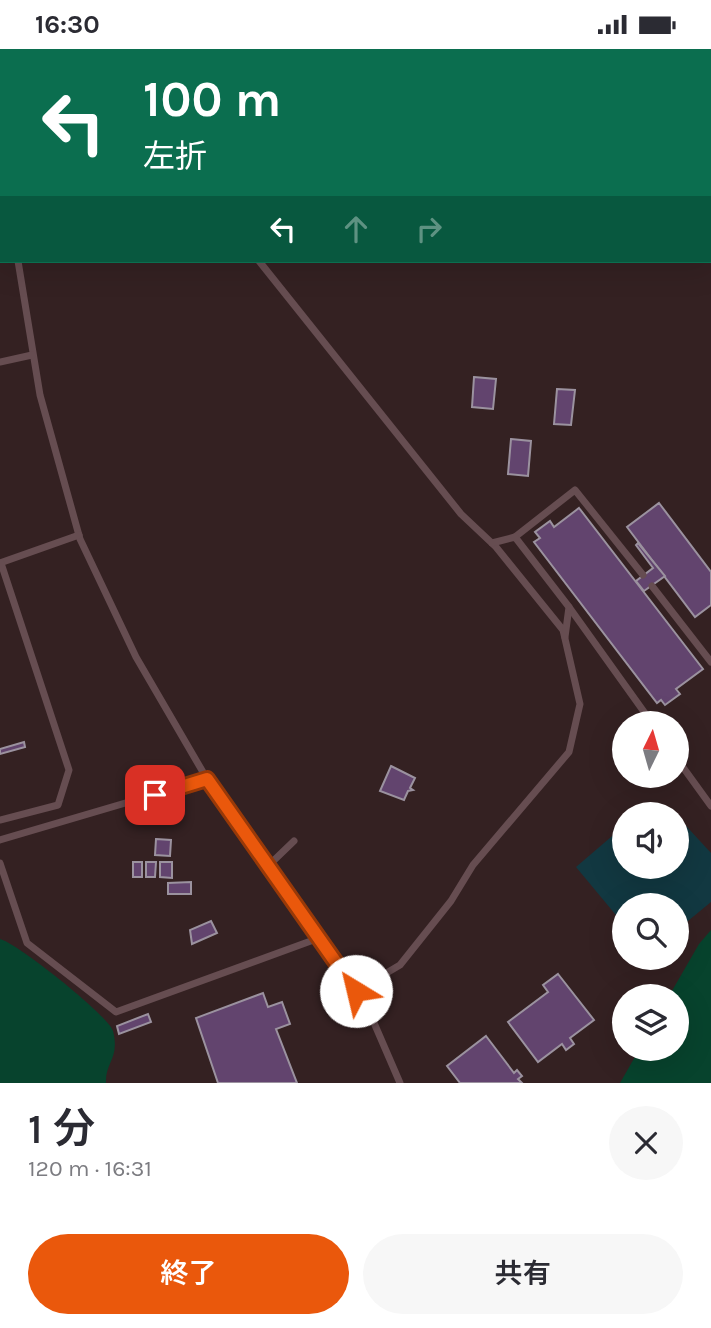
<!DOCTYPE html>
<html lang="ja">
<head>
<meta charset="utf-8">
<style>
	body { margin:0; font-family:Karla,"Noto Sans JP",sans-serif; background:#f7f7f7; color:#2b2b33; height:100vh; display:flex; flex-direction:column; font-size:26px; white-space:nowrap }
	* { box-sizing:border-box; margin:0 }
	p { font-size:23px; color:#7c7c81 }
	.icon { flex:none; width:38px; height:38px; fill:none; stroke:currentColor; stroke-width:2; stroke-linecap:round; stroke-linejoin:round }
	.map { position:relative; height:1034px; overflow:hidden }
	.panel { display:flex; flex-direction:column; background:#fff; flex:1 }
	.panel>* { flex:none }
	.top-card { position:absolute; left:0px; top:0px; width:712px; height:214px; box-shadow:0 7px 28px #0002; background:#0b6e4f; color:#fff; overflow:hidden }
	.needle { width:46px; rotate:5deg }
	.fabs { position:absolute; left:612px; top:662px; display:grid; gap:14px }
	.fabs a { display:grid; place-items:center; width:77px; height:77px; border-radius:50%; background:#fff; box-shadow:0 7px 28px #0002; font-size:35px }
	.pin { position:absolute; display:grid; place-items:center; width:60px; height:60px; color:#fff; margin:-30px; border-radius:14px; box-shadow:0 4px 10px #0006 }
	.me { position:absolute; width:77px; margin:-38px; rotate:324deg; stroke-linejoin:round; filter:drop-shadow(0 0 5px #0008) }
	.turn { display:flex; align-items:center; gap:24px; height:147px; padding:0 28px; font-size:32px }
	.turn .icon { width:91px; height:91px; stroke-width:2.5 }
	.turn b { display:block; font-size:49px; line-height:60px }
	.lanes { display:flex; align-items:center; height:66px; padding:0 28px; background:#0003; justify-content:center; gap:35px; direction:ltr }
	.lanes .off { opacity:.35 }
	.round { display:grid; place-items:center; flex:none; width:74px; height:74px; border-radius:37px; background:#f7f7f7 }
	.overview { display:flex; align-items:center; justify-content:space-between; height:119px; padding:0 28px }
	h1 { font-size:42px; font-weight:600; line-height:52px }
	.primary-button { display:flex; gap:14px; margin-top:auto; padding:14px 28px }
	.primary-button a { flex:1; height:80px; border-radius:42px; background:#ea580c; color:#fff; font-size:28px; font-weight:600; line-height:80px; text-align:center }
	.primary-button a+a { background:#f7f7f7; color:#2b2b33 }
	.status { display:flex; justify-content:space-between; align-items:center; height:49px; padding:0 35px; background:#fff; direction:ltr }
	.status svg { height:19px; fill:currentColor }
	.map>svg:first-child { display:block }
</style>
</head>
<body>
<div class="status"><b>16:30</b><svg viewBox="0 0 49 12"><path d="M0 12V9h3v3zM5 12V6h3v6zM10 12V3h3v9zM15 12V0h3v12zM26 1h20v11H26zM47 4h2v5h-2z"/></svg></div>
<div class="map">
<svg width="711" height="1034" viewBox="0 0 711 1034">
	<rect width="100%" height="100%" fill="#241d27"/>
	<path fill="#342122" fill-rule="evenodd" d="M 0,0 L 711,0 L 711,1034 L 0,1034 ZM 2,2 L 710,2 L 710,212 L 2,212 ZM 625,674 L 677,674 L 677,726 L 625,726 ZM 625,765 L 677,765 L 677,817 L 625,817 ZM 625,856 L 677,856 L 677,908 L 625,908 ZM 625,947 L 677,947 L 677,999 L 625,999 Z"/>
	<g fill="#07432d">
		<path d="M 711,881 L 711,1034 L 620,1034 L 640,999 L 677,999 L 677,947 L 669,947 L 699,895 Z"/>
		<path d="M 0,890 C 17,894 108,966 113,982 C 120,1010 105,1013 106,1034 L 0,1034 Z"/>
	</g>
	<path fill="#123841" d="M 677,767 L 711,804 L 711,853 L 677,881 L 677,856 L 625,856 L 625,877 L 576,818 L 625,776 L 625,817 L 677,817 Z"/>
	<g fill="#62446e" stroke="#9b929f" stroke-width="2">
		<path d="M 133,0 L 209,0 L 209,2 L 134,2 Z"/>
		<path d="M 474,328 L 496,330 L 493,360 L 472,358 Z"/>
		<path d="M 557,340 L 575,341 L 571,376 L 554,375 Z"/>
		<path d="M 511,390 L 531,392 L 528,427 L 508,425 Z"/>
		<path d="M 659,454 L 711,523 L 711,556 L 695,568 L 627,478 Z"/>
		<path d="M 579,459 L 703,620 L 676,640 L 680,645 L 665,656 L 661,651 L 657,654 L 534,493 L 540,489 L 535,483 L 550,472 L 554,478 Z"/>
		<path d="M 638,494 L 665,527 L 644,542 L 636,532 L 653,519 L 636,496 Z"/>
		<path d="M 24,693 L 25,698 L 0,705 L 0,700 Z"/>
		<path d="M 391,717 L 415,729 L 410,739 L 413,741 L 408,742 L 404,751 L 380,742 Z"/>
		<path d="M 156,790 L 171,791 L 170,807 L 155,806 Z"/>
		<rect x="133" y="813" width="9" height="15"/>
		<path d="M 146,813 L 156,813 L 155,828 L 146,828 Z"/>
		<path d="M 160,813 L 172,813 L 172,829 L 160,828 Z"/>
		<path d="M 191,833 L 191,845 L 168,845 L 168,834 Z"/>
		<path d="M 211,872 L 217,884 L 192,895 L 190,881 Z"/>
		<path d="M 558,925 L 594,971 L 570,989 L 574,995 L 566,1001 L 562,995 L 538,1013 L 508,973 L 548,943 L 543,936 Z"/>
		<path d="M 263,944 L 268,958 L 282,953 L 290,975 L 276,980 L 297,1034 L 218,1034 L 196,969 Z"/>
		<path d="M 148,965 L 151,973 L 119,985 L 117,977 Z"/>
		<path d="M 486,987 L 514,1024 L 517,1021 L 522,1027 L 518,1030 L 522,1034 L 460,1034 L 447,1017 Z"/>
	</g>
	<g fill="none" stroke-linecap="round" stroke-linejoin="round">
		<g stroke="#664d51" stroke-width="7">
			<path d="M 14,2 L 14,0"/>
			<path d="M 384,2 L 386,0"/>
			<path d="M 18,212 L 40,346 L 80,490 L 136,608 L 207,730 L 365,953 L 400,1034"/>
			<path d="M 259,212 L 461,465 L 496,498 L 563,581 L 580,655 L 569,703 L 473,816 L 451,852 L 400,916 L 356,942"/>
			<path d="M 0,313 L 32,306"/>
			<path d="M 515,488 L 575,441 L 643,526"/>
			<path d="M 492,494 L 515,488 L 569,558 L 565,588"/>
			<path d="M 0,514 L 79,486"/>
			<path d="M 652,537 L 711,613"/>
			<path d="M 569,558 L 652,674"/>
			<path d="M 677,710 L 711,757"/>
			<path d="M 0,771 L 58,756 L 69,721 L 1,514"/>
			<path d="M 0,791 L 207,730"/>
			<path d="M 0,814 L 27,894 L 116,963 L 319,889"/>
			<path d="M 268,817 L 294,792"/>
		</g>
	</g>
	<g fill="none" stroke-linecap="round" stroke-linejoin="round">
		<g stroke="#983908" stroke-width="18">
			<path id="route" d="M 155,746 L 207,730 L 356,942"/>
		</g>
		<use href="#route" stroke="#ea580c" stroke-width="12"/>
	</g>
</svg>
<div class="fabs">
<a><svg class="needle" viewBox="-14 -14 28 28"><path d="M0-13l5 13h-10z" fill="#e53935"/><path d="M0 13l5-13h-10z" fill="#7c7c81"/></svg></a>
<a><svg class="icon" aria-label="sound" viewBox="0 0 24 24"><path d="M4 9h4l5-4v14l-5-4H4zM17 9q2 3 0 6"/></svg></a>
<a><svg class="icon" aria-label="search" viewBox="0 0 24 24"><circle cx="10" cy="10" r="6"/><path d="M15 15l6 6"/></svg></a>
<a><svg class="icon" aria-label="layers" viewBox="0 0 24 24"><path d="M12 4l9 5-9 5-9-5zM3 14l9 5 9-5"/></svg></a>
</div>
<div class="pin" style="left:155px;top:746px;background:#d93025"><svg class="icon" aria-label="arrive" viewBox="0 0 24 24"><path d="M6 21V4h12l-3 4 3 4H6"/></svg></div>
<svg class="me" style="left:356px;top:942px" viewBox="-20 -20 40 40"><circle r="19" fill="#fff"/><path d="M0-13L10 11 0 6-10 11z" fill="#ea580c"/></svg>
<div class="top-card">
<div class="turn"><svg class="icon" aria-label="left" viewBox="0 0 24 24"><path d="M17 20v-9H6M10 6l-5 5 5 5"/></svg><div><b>100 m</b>左折</div></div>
<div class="lanes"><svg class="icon" aria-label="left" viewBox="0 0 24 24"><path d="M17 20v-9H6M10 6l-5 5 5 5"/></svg><svg class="icon off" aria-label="ahead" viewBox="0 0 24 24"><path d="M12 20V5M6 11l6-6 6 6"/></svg><svg class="icon off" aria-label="right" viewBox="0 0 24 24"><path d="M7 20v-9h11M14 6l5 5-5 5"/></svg></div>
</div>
</div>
<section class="panel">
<div class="overview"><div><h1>1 分</h1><p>120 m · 16:31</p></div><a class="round"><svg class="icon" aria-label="close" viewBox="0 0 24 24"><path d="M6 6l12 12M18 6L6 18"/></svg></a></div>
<div class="primary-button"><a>終了</a><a>共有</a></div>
</section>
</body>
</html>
